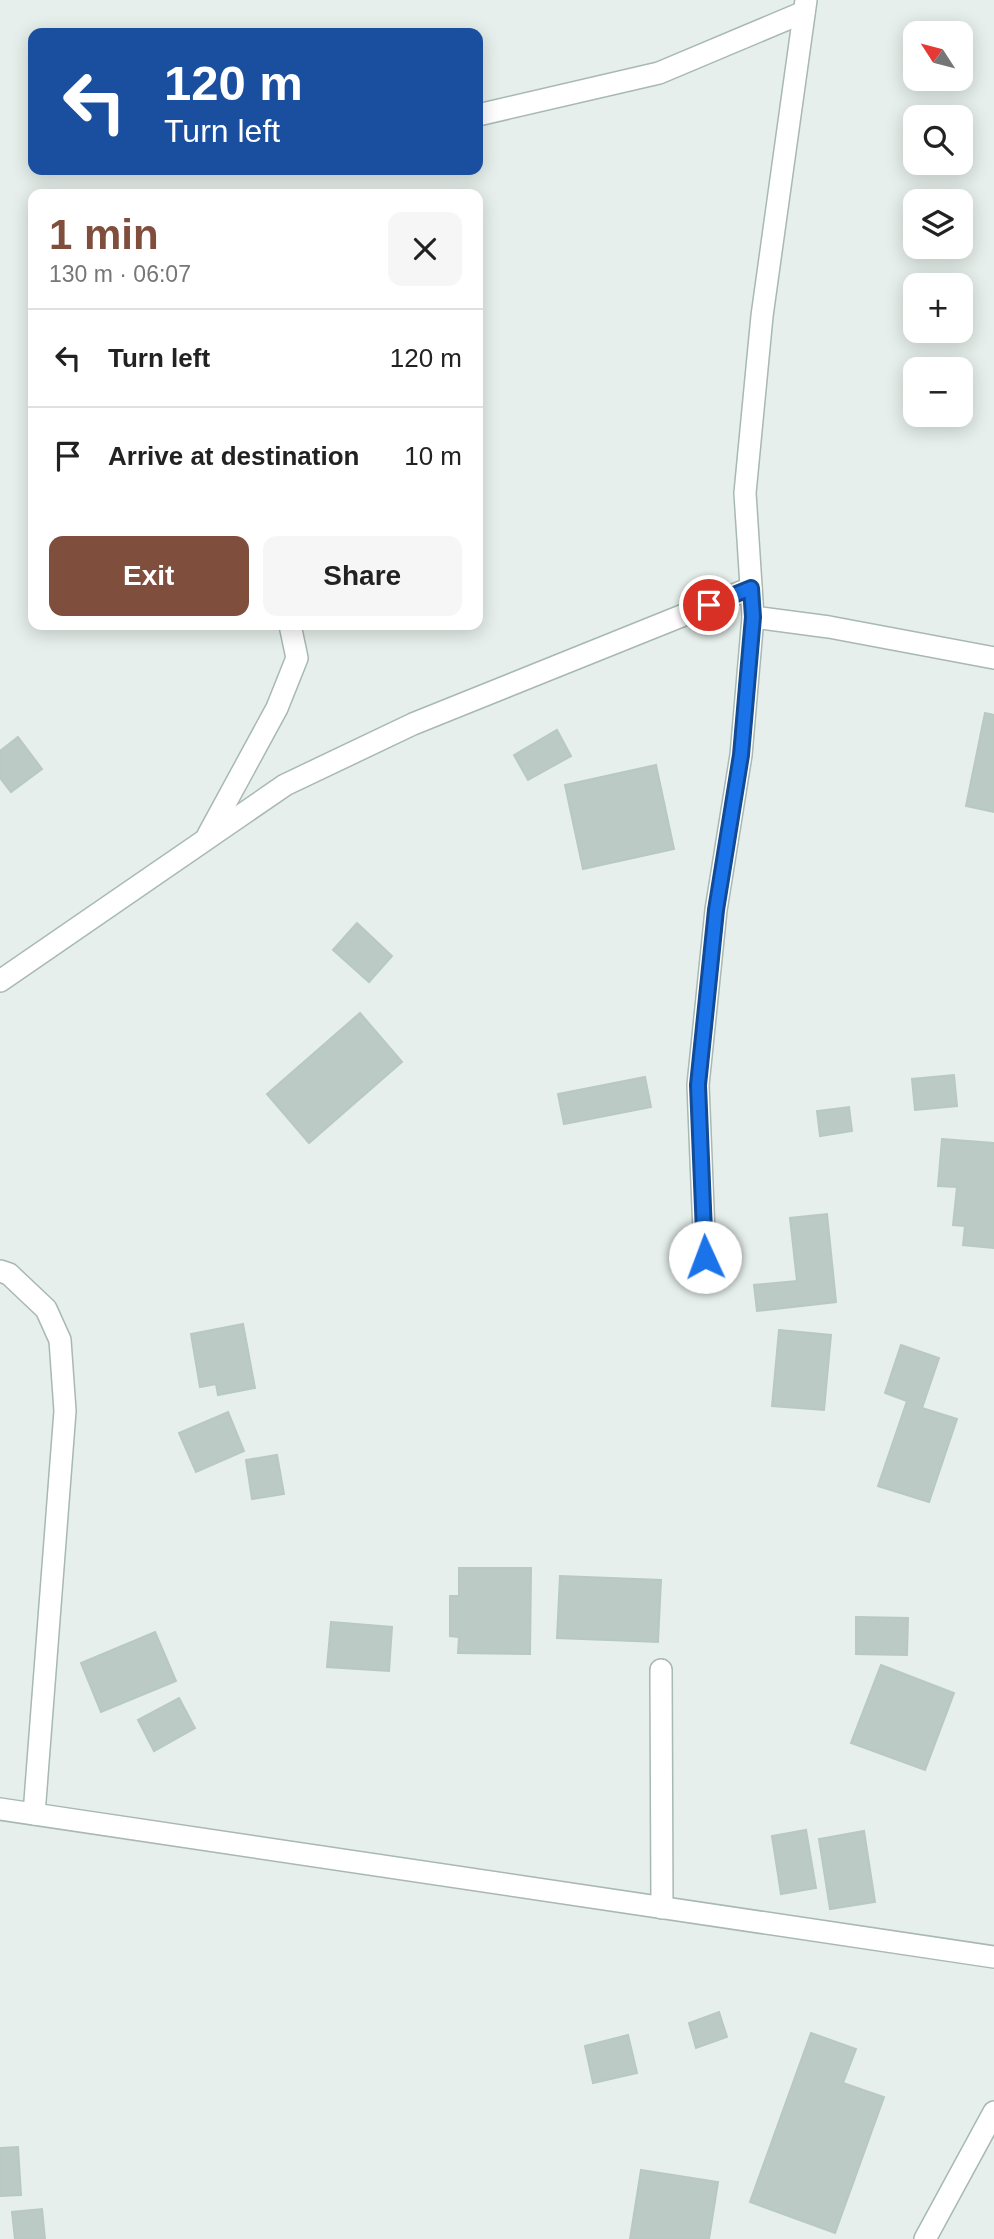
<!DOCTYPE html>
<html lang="en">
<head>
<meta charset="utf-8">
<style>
	body { margin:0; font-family:Helvetica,sans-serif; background:#f6f6f6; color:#222; height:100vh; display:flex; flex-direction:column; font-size:26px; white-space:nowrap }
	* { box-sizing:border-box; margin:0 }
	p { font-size:23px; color:#767676 }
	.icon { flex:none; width:38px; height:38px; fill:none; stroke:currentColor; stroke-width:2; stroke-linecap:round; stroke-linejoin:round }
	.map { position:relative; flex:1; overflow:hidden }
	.drawer { position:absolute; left:28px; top:189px; width:455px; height:441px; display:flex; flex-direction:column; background:#fff; border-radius:14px; box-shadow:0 4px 18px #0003 }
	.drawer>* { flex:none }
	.guide { position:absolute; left:28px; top:28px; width:455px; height:147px; border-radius:14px; box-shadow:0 4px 18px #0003; background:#1a4fa0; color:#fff; overflow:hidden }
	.needle { width:46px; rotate:306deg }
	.controls { position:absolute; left:903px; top:21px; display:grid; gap:14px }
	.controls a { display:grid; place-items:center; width:70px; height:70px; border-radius:14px; background:#fff; box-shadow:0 4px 18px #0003; font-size:35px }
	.pin { position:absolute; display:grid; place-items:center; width:60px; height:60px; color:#fff; margin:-30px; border:4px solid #fff; border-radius:50%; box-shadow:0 2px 7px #0007 }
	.me { position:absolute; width:77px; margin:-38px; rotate:358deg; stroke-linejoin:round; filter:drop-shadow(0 0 5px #0008) }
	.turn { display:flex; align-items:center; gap:24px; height:147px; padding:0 21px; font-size:32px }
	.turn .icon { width:91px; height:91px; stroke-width:2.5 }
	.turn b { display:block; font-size:49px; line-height:60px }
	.round { display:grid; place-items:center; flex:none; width:74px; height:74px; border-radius:14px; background:#f6f6f6 }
	.head { display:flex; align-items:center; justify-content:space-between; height:119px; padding:0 21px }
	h1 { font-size:42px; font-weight:700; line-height:52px; color:#804e3d }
	.action { display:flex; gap:14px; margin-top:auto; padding:14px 21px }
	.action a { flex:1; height:80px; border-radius:14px; background:#804e3d; color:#fff; font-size:28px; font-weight:700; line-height:80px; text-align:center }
	.action a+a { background:#f6f6f6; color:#222 }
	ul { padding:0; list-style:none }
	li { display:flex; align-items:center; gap:21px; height:98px; padding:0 21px; border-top:2px solid #e0e0e0 }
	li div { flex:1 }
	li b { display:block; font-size:26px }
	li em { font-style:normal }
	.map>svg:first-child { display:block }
</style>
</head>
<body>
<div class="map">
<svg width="994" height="2239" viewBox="0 0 994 2239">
	<rect width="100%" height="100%" fill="#e6efeb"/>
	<g fill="#bbcac4" stroke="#b8c9c2" stroke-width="2">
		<path d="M 985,713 L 994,715 L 994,812 L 966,806 Z"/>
		<path d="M 557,730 L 571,756 L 528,780 L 514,755 Z"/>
		<path d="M 18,737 L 42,769 L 11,792 L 0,778 L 0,751 Z"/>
		<path d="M 656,765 L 674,849 L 583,869 L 565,785 Z"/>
		<path d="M 357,923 L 392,956 L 369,982 L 333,950 Z"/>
		<path d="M 360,1013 L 402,1062 L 309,1143 L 267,1094 Z"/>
		<path d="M 954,1075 L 957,1106 L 915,1110 L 912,1079 Z"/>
		<path d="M 645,1077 L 651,1107 L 564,1124 L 558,1094 Z"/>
		<path d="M 849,1107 L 852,1131 L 820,1136 L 817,1111 Z"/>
		<path d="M 942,1139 L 994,1143 L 994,1248 L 963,1245 L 965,1226 L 953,1225 L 957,1187 L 938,1186 Z"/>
		<path d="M 827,1214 L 836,1302 L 757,1311 L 754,1285 L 797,1281 L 790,1218 Z"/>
		<path d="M 243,1324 L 255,1388 L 218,1395 L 216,1384 L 200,1387 L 191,1334 Z"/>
		<path d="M 779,1330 L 831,1335 L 824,1410 L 772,1406 Z"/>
		<path d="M 901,1345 L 939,1358 L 922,1408 L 957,1419 L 929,1502 L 878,1486 L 907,1401 L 885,1393 Z"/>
		<path d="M 228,1412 L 244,1451 L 196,1472 L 179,1433 Z"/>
		<path d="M 277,1455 L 284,1494 L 252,1499 L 246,1460 Z"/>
		<path d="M 459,1568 L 531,1568 L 530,1654 L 458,1653 L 459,1637 L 450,1636 L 450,1596 L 459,1596 Z"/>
		<path d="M 560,1576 L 661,1580 L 658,1642 L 557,1638 Z"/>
		<path d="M 856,1617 L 908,1618 L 907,1655 L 856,1654 Z"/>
		<path d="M 331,1622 L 392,1627 L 389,1671 L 327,1667 Z"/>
		<path d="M 155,1632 L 176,1681 L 101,1712 L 81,1663 Z"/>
		<path d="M 881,1665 L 954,1693 L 925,1770 L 851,1743 Z"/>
		<path d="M 179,1698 L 195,1728 L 154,1751 L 138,1720 Z"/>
		<path d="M 806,1830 L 816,1888 L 781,1894 L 772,1836 Z"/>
		<path d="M 864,1831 L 875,1902 L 830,1909 L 819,1839 Z"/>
		<path d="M 719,2012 L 727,2037 L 696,2048 L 689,2023 Z"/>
		<path d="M 811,2033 L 856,2049 L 843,2083 L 884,2097 L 835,2233 L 750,2202 Z"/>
		<path d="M 628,2035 L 637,2073 L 593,2083 L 585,2046 Z"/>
		<path d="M 18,2147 L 21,2195 L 0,2196 L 0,2148 Z"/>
		<path d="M 641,2170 L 718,2182 L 709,2239 L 630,2239 Z"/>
		<path d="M 42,2209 L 45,2239 L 15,2239 L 12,2212 Z"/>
	</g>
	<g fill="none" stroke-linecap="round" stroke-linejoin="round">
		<g stroke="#a8b8b2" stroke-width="24">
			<g id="street">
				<path d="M 806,0 L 762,316 L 745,493 L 753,617 L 829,627 L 994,658"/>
				<path d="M 478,115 L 659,73 L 804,12"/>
				<path d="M 208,835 L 277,708 L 297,658 L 290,625"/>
				<path d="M 0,981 L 285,785 L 413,724 L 751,588"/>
				<path d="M 705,1257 L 698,1085 L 716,910 L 741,755 L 753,617"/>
				<path d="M 0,1271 L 9,1274 L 46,1309 L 60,1340 L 65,1411 L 34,1814"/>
				<path d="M 661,1670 L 662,1908"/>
				<path d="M 0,1809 L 994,1957"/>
				<path d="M 925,2239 L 994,2112"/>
			</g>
		</g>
		<use href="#street" stroke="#fff" stroke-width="21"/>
	</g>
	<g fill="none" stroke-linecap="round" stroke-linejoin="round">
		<g stroke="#114b97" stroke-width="18">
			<path id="route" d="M 705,1257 L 698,1085 L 716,910 L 741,755 L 753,617 L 751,588 L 709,605"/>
		</g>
		<use href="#route" stroke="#1a73e8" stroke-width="12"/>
	</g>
</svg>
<div class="controls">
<a><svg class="needle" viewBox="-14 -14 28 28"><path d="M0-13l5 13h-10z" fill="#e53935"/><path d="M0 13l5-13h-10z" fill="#767676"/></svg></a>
<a><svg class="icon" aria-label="search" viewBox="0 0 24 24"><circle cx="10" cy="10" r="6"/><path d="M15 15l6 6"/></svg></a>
<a><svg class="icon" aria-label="layers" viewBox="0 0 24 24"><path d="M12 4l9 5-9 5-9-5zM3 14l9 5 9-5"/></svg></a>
<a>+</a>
<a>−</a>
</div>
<div class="pin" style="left:709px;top:605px;background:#d93025"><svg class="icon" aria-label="arrive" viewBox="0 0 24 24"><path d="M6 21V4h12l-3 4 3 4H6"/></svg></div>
<svg class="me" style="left:705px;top:1257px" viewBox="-20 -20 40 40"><circle r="19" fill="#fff"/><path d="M0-13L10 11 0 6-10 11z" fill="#1a73e8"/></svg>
<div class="guide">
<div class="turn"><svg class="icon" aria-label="left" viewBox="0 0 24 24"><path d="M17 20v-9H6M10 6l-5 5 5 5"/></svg><div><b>120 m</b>Turn left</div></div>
</div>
<section class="drawer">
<div class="head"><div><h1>1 min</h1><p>130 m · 06:07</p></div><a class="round"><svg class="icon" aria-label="close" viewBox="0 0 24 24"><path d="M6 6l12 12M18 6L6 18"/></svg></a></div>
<ul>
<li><svg class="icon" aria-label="left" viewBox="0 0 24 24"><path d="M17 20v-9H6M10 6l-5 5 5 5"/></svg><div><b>Turn left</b></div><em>120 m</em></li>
<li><svg class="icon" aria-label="arrive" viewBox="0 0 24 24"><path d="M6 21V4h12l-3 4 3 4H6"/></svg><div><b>Arrive at destination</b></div><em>10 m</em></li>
</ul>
<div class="action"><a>Exit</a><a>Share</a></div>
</section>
</div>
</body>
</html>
